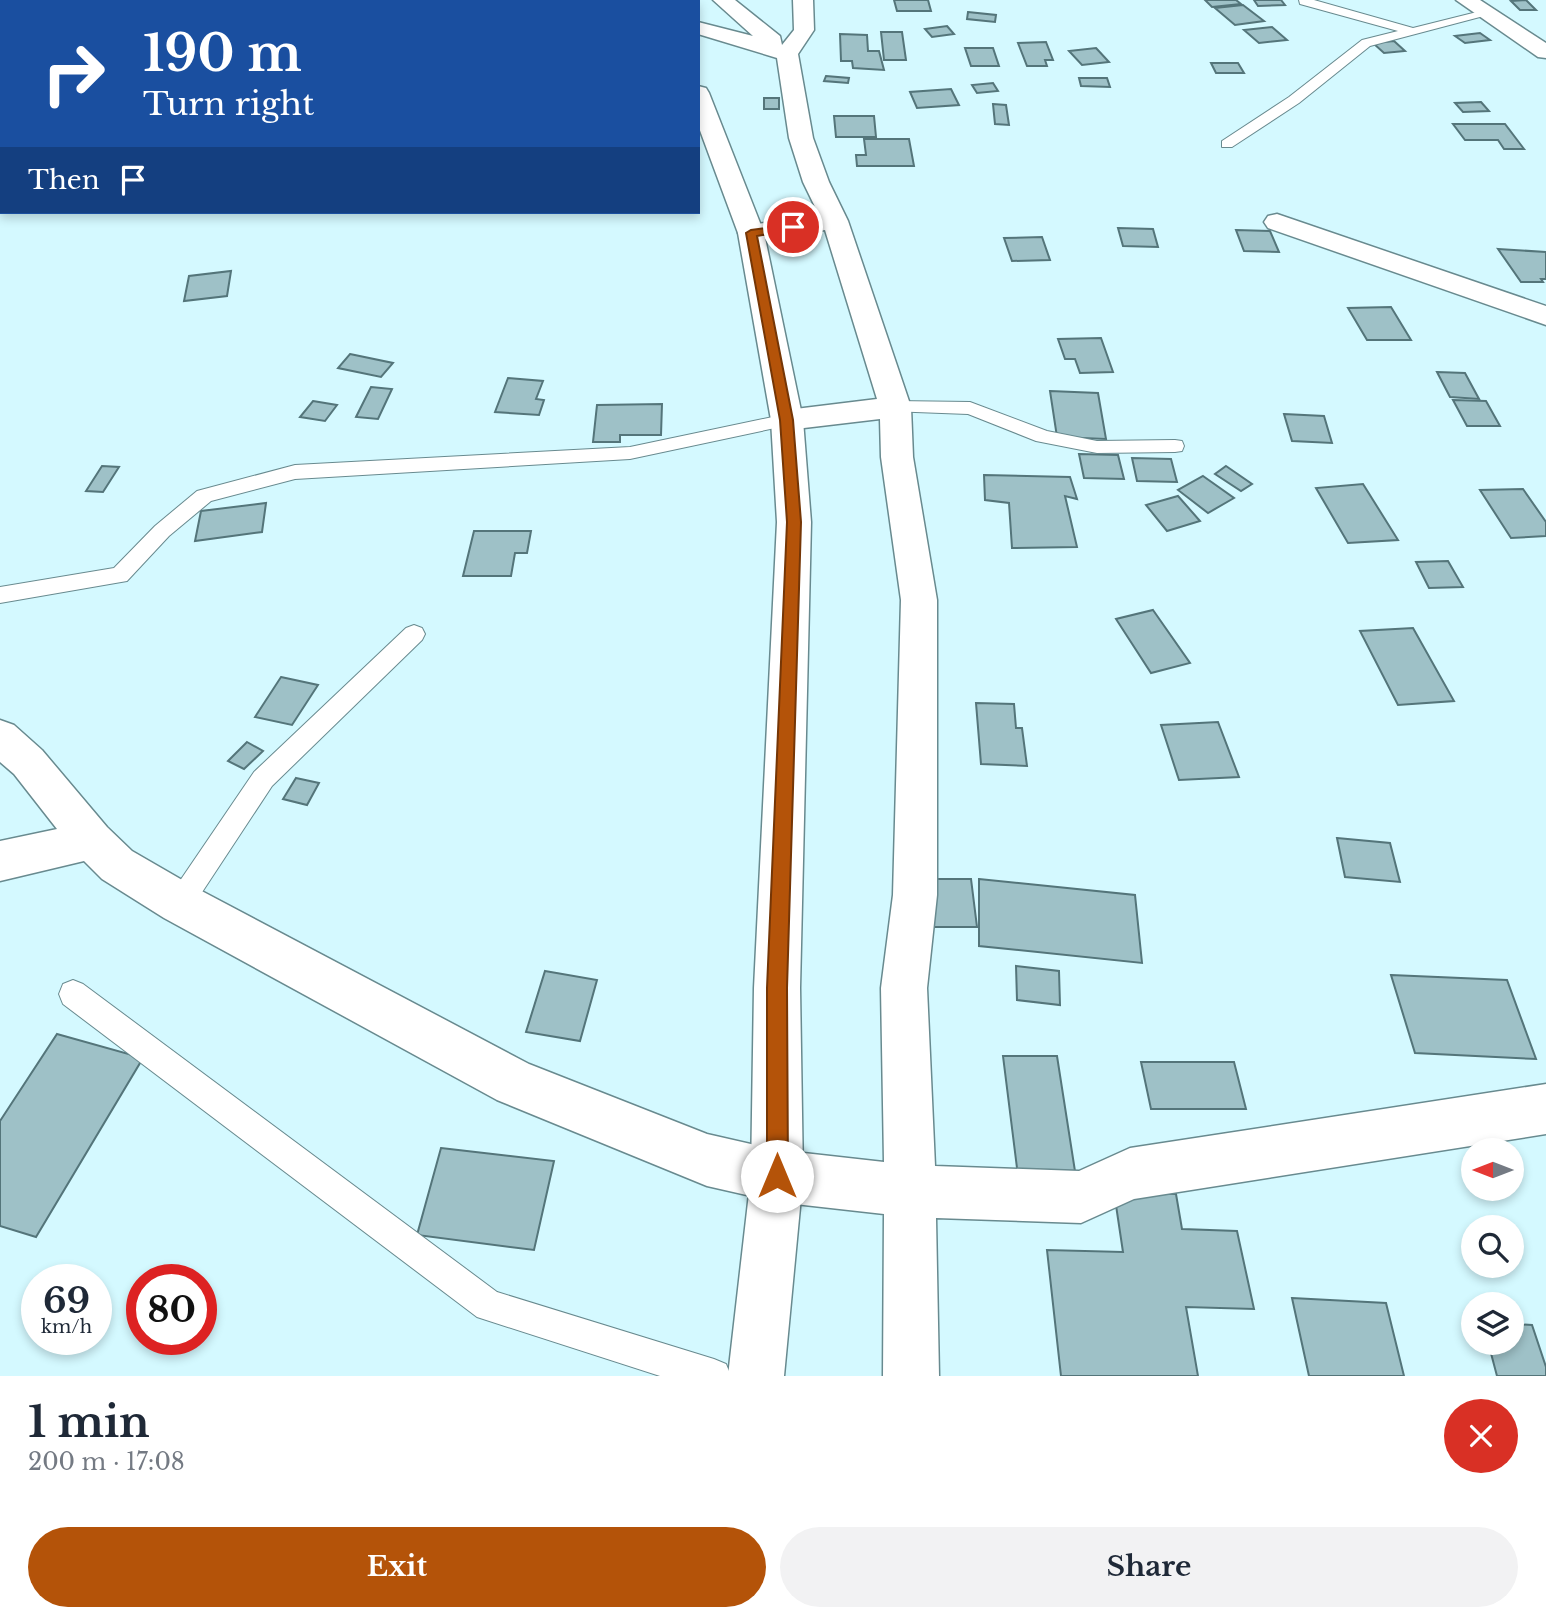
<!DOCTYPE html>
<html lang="en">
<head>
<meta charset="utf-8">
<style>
	body { margin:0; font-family:"Libre Baskerville",serif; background:#f2f2f3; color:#1f2937; height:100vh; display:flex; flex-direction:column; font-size:26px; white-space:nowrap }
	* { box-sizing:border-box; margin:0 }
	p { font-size:23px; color:#747a83 }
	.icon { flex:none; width:38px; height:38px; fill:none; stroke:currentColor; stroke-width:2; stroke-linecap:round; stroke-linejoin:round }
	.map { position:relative; height:1376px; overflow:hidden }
	.side { display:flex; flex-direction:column; background:#fff; flex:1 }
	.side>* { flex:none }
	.hud { position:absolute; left:0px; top:0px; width:700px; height:214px; box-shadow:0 4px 10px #0003; background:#1a4fa0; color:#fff; overflow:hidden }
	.needle { width:46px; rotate:270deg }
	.controls { position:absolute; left:1461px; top:1138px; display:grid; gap:14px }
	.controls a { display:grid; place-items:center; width:63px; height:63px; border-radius:50%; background:#fff; box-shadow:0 4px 10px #0003; font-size:35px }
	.speed { position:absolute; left:21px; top:1264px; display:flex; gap:14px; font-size:35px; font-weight:700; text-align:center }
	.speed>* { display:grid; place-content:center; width:91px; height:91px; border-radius:50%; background:#fff; box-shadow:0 4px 10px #0003; line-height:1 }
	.speed small { font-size:18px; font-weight:400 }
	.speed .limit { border:10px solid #d22; background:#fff; color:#111 }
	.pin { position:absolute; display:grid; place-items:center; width:60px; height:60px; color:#fff; margin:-30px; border:4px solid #fff; border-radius:50%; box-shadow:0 2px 7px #0007 }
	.me { position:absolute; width:77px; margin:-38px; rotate:0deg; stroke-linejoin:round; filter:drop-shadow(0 0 5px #0008) }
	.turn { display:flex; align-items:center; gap:24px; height:147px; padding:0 28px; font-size:32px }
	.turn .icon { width:91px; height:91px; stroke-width:2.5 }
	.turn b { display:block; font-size:49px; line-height:60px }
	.then { display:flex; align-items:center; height:66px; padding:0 28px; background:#0003; gap:14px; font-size:26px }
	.round { display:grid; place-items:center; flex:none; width:74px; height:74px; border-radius:37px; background:#f2f2f3 }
	.overview { display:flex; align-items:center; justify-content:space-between; height:119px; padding:0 28px }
	h1 { font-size:42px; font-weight:700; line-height:52px }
	.primary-button { display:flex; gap:14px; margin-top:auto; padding:14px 28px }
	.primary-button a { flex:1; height:80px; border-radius:42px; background:#b45309; color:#fff; font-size:28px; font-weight:700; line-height:80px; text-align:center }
	.primary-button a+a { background:#f2f2f3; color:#1f2937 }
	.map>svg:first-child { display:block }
</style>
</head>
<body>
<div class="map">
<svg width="1546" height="1376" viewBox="0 0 1546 1376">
	<rect width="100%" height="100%" fill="#d4f9ff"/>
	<g fill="#9ec1c7" stroke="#54757a" stroke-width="2">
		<path d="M 894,0 L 928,0 L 931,11 L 897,11 Z"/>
		<path d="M 1205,0 L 1236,0 L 1241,4 L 1212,7 Z"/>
		<path d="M 1254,0 L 1281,0 L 1285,5 L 1258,6 Z"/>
		<path d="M 1526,0 L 1536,10 L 1520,10 L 1511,1 Z"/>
		<path d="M 1243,5 L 1264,21 L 1235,25 L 1215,8 Z"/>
		<path d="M 968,12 L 996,15 L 995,22 L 967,19 Z"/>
		<path d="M 947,26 L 954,34 L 932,37 L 925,29 Z"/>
		<path d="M 1272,27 L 1287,40 L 1259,43 L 1244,30 Z"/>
		<path d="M 881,32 L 902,32 L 906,60 L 884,60 Z"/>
		<path d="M 1480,33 L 1490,40 L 1465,43 L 1455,36 Z"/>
		<path d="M 840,34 L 867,35 L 868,51 L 879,51 L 884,70 L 853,68 L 852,61 L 841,61 Z"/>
		<path d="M 1394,41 L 1405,51 L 1384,53 L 1373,43 Z"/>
		<path d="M 1046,42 L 1053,60 L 1045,60 L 1047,66 L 1027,66 L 1018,43 Z"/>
		<path d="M 965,48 L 993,48 L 999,66 L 971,66 Z"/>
		<path d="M 1096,48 L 1109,62 L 1082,65 L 1069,51 Z"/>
		<path d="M 1211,63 L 1238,63 L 1244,73 L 1216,73 Z"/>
		<path d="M 826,76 L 849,78 L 848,83 L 824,81 Z"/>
		<path d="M 1079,78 L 1107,78 L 1110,87 L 1081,86 Z"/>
		<path d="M 993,83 L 998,91 L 977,93 L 972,85 Z"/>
		<path d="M 951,89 L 959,105 L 917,108 L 910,92 Z"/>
		<rect x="764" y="98" width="15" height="11"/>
		<path d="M 1481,102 L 1489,111 L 1463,112 L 1455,103 Z"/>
		<path d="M 993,104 L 1006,105 L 1009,125 L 995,124 Z"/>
		<path d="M 834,116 L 874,116 L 876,137 L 836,137 Z"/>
		<path d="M 1453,124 L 1505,124 L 1524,149 L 1504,149 L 1498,140 L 1465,140 Z"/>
		<path d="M 864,139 L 909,139 L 914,166 L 857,166 L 856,155 L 866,155 Z"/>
		<path d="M 1118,228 L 1153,229 L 1158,247 L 1123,246 Z"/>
		<path d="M 1236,230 L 1270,231 L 1279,252 L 1244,251 Z"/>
		<path d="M 1042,237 L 1050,260 L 1012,261 L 1004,238 Z"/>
		<path d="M 1498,249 L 1546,252 L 1546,279 L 1541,279 L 1543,282 L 1521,282 Z"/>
		<path d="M 231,271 L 227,296 L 184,301 L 189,276 Z"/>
		<path d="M 1391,307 L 1411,340 L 1367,340 L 1348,308 Z"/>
		<path d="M 1101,338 L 1113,372 L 1080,373 L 1075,359 L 1065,359 L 1058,339 Z"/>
		<path d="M 350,354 L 393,363 L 381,377 L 338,368 Z"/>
		<path d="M 1437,372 L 1465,373 L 1479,399 L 1450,397 Z"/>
		<path d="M 508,378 L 543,381 L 536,399 L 544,400 L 539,415 L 495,412 Z"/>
		<path d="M 371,387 L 392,389 L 378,419 L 356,417 Z"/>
		<path d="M 1050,391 L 1098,393 L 1106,439 L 1057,437 Z"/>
		<path d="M 1453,400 L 1486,401 L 1500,426 L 1467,426 Z"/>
		<path d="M 313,401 L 337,405 L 325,421 L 300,417 Z"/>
		<path d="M 662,404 L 661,435 L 620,435 L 620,442 L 593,442 L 597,405 Z"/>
		<path d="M 1284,414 L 1324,416 L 1332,443 L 1292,441 Z"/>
		<path d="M 1079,454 L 1118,455 L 1124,479 L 1084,478 Z"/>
		<path d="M 1132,458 L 1171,459 L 1177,482 L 1137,481 Z"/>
		<path d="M 102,466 L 119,467 L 103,492 L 86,491 Z"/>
		<path d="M 1226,466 L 1252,484 L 1241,491 L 1215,474 Z"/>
		<path d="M 984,475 L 1070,477 L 1077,499 L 1065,496 L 1077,547 L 1012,548 L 1009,503 L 985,500 Z"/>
		<path d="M 1203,476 L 1234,498 L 1208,513 L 1178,490 Z"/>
		<path d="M 1363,484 L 1398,540 L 1348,543 L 1316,488 Z"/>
		<path d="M 1523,489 L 1546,522 L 1546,536 L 1511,538 L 1480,490 Z"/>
		<path d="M 1178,496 L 1200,521 L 1167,531 L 1146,505 Z"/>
		<path d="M 266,503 L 262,532 L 195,541 L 201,511 Z"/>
		<path d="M 474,531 L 531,531 L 527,553 L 515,553 L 511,576 L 463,576 Z"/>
		<path d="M 1448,561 L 1463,587 L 1429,588 L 1416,562 Z"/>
		<path d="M 1153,610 L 1190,663 L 1151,673 L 1116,619 Z"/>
		<path d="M 1413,628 L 1454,701 L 1398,705 L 1360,631 Z"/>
		<path d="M 281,677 L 318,685 L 292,725 L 255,717 Z"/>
		<path d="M 976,703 L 1014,704 L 1016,728 L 1022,728 L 1027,766 L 981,764 Z"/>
		<path d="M 1218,722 L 1239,777 L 1179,780 L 1161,725 Z"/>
		<path d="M 247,742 L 263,751 L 244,769 L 228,761 Z"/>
		<path d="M 296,778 L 319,783 L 307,805 L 283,799 Z"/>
		<path d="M 1337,838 L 1390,843 L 1400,882 L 1345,877 Z"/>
		<path d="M 919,879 L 971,879 L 977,927 L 924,927 Z"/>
		<path d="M 979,879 L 1135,895 L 1142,963 L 979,946 Z"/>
		<path d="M 1016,966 L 1059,971 L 1060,1005 L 1017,1000 Z"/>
		<path d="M 545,971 L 597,980 L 580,1041 L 526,1032 Z"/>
		<path d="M 1391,975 L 1507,980 L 1536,1059 L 1415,1053 Z"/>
		<path d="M 57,1034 L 143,1058 L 36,1237 L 0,1226 L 0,1121 Z"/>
		<path d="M 1003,1056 L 1057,1056 L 1077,1184 L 1019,1184 Z"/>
		<path d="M 1141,1062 L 1234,1062 L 1246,1109 L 1151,1109 Z"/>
		<path d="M 441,1148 L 554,1161 L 534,1250 L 417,1235 Z"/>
		<path d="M 1114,1192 L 1176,1194 L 1182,1229 L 1237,1231 L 1254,1309 L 1186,1307 L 1198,1376 L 1061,1376 L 1047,1250 L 1123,1252 Z"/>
		<path d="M 1292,1298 L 1386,1303 L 1404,1376 L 1309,1376 Z"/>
		<path d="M 1512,1324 L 1532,1325 L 1546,1367 L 1546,1376 L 1497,1376 L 1488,1342 L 1512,1342 Z"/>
	</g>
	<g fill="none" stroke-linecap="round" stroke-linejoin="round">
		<g stroke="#688a8f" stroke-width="2">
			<g id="service">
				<path d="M 1299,0 L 1314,0 L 1413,28 L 1489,9 L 1495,13 L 1370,46 L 1299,103 L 1232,147 L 1222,147 L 1222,141 L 1289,97 L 1362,40 L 1398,31 L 1300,4 Z"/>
				<path d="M 895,401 L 970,402 L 1047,431 L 1097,441 L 1175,440 L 1182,441 L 1184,446 L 1182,451 L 1175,452 L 1097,453 L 1036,441 L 968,414 L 889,411 L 886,407 Z"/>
				<path d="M 787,414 L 794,416 L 796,420 L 794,424 L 630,459 L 295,479 L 211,501 L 169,536 L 127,581 L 0,603 L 0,587 L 114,568 L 155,526 L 197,491 L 295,465 L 630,447 Z"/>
				<path d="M 414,625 L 422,628 L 425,634 L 422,640 L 272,786 L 189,912 L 180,915 L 171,912 L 167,903 L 171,894 L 254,772 L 406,628 Z"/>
				<path d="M 73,980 L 83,984 L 497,1292 L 714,1359 L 726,1364 L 731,1376 L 660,1376 L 477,1317 L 63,1004 L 59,994 L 63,984 Z"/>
			</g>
		</g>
		<g stroke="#688a8f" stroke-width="3">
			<g id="minor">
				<path d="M 713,0 L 735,0 L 780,36 L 782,45 L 794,30 L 793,0 L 813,0 L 814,30 L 798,54 L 813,138 L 829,182 L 848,221 L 911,407 L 913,457 L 937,600 L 937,895 L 927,988 L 935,1166 L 1079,1171 L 1130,1148 L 1546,1084 L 1546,1134 L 1134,1199 L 1081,1223 L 936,1218 L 939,1376 L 883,1376 L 884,1214 L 777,1202 L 707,1186 L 497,1100 L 164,918 L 102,879 L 84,861 L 0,881 L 0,841 L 57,829 L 14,774 L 0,762 L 0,720 L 14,725 L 42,750 L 107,827 L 132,851 L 196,888 L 529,1064 L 707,1134 L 777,1150 L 884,1162 L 881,988 L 893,895 L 901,600 L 881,457 L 880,419 L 787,430 L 776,427 L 771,420 L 776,413 L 787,410 L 877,399 L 825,230 L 751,241 L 742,239 L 738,233 L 742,227 L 751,225 L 819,215 L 803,182 L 789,138 L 777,58 L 698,34 L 698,22 L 753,36 Z"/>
				<path d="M 1456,0 L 1480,0 L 1546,43 L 1546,58 L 1538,57 Z"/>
				<path d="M 0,170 L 2,170 L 0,185 Z"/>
				<path d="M 1277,214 L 1546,306 L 1546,325 L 1268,228 L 1264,222 L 1268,216 Z"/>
			</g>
		</g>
		<g stroke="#688a8f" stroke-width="3">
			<g id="trunk">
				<path d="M 629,0 L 649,0 L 650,2 L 630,2 Z"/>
				<path d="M 698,86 L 706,88 L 709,93 L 764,233 L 803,420 L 811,522 L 800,988 L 803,1176 L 784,1376 L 728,1376 L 751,1176 L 754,988 L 777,522 L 771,420 L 738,233 L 698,125 Z"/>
			</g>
		</g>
		<use href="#service" fill="#fff" fill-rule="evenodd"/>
		<use href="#minor" fill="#fff" fill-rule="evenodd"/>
		<use href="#trunk" fill="#fff" fill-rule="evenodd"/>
	</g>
	<path fill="#b45309" stroke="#753606" stroke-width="2" d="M 793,224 L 797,225 L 797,229 L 757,236 L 793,420 L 801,522 L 787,988 L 788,1176 L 785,1183 L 777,1186 L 770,1183 L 767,1176 L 767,988 L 787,522 L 780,420 L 746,233 L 751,230 Z"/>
</svg>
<div class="controls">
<a><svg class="needle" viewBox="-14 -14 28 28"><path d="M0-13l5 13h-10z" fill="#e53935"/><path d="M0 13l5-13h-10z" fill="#747a83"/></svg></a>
<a><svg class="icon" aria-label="search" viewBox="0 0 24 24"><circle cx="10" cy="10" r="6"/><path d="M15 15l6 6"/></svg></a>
<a><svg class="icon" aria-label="layers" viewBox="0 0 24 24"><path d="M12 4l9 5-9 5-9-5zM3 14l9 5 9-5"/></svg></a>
</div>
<div class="speed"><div>69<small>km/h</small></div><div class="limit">80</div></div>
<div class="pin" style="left:793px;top:227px;background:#d93025"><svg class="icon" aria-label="arrive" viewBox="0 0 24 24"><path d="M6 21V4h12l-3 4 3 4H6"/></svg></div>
<svg class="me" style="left:777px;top:1176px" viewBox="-20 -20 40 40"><circle r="19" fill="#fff"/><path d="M0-13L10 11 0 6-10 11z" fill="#b45309"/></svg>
<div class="hud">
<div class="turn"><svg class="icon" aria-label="right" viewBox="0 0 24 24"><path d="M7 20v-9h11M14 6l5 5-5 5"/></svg><div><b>190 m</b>Turn right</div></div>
<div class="then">Then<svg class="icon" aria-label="arrive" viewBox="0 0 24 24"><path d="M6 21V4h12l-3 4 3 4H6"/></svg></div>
</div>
</div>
<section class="side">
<div class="overview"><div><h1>1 min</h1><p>200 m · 17:08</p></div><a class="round" style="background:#d93025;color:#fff"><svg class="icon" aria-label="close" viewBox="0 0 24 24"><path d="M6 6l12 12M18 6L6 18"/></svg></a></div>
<div class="primary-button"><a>Exit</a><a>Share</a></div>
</section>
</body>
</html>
